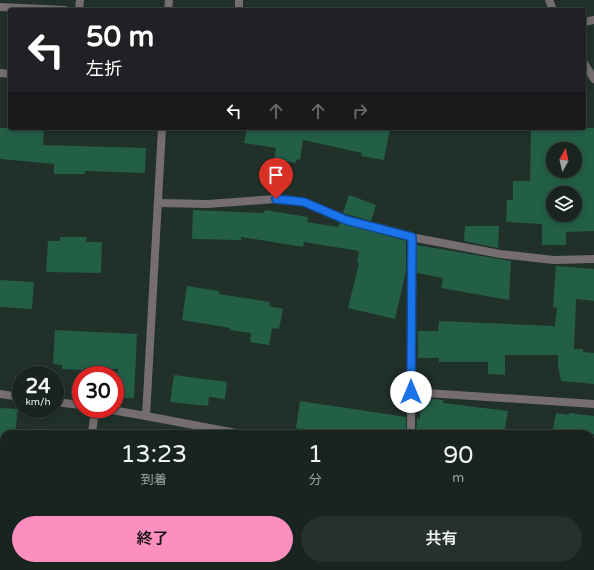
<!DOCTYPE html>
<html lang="ja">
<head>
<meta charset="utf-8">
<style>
	body { margin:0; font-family:"Varela Round","Noto Sans JP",sans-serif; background:#26302c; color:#f1f3f6; height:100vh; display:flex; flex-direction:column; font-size:15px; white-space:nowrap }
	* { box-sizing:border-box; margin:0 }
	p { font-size:13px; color:#9fa4a4 }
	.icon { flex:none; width:22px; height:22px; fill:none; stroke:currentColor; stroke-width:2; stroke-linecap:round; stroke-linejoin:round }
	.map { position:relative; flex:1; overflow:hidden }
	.sheet { position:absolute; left:0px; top:430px; width:594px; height:140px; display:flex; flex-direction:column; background:#19241f; border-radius:12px 12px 0 0; box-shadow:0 2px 6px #0003,0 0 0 1px #37413d }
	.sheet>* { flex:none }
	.banner { position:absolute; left:8px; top:8px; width:578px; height:122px; border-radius:4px; box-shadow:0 2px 6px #0003,0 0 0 1px #37413d; background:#202124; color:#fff; overflow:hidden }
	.needle { width:26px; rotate:8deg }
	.fabs { position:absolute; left:546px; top:142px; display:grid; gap:8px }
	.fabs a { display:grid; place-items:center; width:36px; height:36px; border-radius:50%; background:#19241f; box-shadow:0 2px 6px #0003,0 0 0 1px #37413d; font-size:20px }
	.speed { position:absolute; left:12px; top:366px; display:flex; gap:8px; font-size:20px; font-weight:700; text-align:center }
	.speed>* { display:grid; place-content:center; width:52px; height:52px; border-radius:50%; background:#19241f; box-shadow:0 2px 6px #0003,0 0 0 1px #37413d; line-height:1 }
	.speed small { font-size:10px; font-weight:400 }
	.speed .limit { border:6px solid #d22; background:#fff; color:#111 }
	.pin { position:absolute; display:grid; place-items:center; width:34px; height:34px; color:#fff; margin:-41px -17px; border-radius:50% 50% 50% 0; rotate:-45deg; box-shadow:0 0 4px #0007 }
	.pin .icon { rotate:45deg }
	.me { position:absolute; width:44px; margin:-22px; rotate:0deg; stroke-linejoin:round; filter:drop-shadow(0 0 3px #0008) }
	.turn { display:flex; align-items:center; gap:14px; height:84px; padding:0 12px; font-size:18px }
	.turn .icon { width:52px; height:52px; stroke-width:2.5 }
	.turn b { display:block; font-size:28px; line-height:34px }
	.lanes { display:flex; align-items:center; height:38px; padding:0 12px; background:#0003; justify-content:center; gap:20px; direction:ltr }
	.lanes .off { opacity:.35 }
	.eta { display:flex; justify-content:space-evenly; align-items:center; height:68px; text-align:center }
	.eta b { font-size:24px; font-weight:600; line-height:28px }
	.primary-button { display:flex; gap:8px; margin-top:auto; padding:8px 12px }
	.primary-button a { flex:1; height:46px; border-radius:24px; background:#fd8ec0; color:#111; font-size:16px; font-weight:600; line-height:46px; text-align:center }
	.primary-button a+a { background:#26302c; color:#f1f3f6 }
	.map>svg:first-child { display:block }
</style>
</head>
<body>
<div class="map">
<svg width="594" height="570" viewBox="0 0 594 570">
	<rect width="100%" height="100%" fill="#213029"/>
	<g fill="#235e46" fill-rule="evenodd">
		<path d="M 0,128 L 44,128 L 43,145 L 146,148 L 145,173 L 85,171 L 85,174 L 54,174 L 54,164 L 0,159 Z"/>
		<path d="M 247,128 L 390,128 L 384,160 L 361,156 L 362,153 L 303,140 L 300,160 L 297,159 L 296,163 L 274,159 L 276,148 L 244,143 Z"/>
		<path d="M 531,128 L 594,128 L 594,231 L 566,232 L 566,245 L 542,245 L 542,224 L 506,222 L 507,200 L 513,200 L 513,181 L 530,181 ZM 553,149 L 575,149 L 575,171 L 553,171 ZM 553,193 L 575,193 L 575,215 L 553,215 Z"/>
		<path d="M 349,195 L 376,205 L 371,221 L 343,213 Z"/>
		<path d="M 193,210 L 264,213 L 265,210 L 308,217 L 307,222 L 338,227 L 340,223 L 406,241 L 406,271 L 395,319 L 348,308 L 359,263 L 357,263 L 359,251 L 304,242 L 303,247 L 241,237 L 241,240 L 192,239 Z"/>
		<path d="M 465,226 L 499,226 L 498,248 L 464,241 Z"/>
		<path d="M 60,237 L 87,237 L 86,242 L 102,242 L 101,273 L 46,272 L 48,241 L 60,241 Z"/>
		<path d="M 417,245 L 511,261 L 509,300 L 441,288 L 443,278 L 417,273 Z"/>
		<path d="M 556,266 L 594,269 L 594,301 L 576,299 L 574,349 L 583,349 L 583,352 L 594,353 L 594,384 L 561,381 L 558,366 L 558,355 L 505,355 L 505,375 L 488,374 L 488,362 L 439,362 L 439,358 L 418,358 L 418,331 L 438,331 L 439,321 L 555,326 L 557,308 L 553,307 Z"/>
		<path d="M 0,280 L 34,282 L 32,309 L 0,307 Z"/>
		<path d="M 187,286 L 219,291 L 219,294 L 270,302 L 269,306 L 283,309 L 279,329 L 272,328 L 269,345 L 250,342 L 251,333 L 230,330 L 230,328 L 182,320 Z"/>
		<path d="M 55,330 L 137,334 L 134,398 L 116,398 L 118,369 L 84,368 L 84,370 L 62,369 L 62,365 L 53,364 Z"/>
		<path d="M 174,375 L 227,382 L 225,399 L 209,397 L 208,406 L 170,402 Z"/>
		<path d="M 421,398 L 443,400 L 443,403 L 508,411 L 504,434 L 416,434 L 417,418 L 420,419 Z"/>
		<path d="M 300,401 L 406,417 L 406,434 L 344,434 L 296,428 Z"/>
		<path d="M 0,408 L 18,409 L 15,434 L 4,434 L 4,465 L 0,465 Z"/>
		<path d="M 556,413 L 569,415 L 569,413 L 594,416 L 594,434 L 552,434 Z"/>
	</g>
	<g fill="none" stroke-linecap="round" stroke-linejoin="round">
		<g stroke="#756d70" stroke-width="8">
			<path d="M 549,0 L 553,10"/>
			<path d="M 0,7 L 65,10"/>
			<path d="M 79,10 L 80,0"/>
			<path d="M 168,10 L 169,0"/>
			<path d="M 239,10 L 239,0"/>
			<path d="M 584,22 L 594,20"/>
			<path d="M 584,63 L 594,79"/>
			<path d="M 0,73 L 10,74"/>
			<path d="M 158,203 L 208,204 L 276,199 L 304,202 L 346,220 L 416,238 L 500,254 L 554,260 L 594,259"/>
			<path d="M 411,392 L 594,404"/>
			<path d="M 0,394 L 21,397"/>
			<path d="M 55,402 L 81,405"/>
			<path d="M 106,409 L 146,416 L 162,128"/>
			<path d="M 146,416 L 241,434"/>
			<path d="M 92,434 L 95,409"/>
			<path d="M 411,434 L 412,237"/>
			<path d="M 0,496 L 4,496"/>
			<path d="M 428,566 L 429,570"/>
			<path d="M 77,570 L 78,566"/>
		</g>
	</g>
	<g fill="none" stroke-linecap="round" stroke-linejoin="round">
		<g stroke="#114b97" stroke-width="10">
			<path id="route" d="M 276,199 L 304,202 L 346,220 L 412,237 L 411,392"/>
		</g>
		<use href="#route" stroke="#1a73e8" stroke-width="7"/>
	</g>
</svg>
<div class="fabs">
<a><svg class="needle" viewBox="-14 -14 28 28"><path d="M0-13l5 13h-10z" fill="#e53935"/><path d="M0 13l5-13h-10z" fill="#9fa4a4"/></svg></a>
<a><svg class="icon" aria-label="layers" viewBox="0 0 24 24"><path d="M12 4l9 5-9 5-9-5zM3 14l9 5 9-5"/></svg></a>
</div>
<div class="speed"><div>24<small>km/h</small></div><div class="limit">30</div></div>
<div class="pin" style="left:276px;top:199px;background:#d93025"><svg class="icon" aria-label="arrive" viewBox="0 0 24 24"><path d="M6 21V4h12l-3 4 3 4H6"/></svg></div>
<svg class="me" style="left:411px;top:392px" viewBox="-20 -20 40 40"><circle r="19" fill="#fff"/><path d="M0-13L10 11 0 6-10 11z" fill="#1a73e8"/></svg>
<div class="banner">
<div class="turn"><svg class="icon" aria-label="left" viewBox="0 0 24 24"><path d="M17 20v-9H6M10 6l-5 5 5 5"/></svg><div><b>50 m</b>左折</div></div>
<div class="lanes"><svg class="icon" aria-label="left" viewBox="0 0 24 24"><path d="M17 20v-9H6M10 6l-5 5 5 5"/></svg><svg class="icon off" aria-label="ahead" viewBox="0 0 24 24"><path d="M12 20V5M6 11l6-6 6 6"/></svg><svg class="icon off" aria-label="ahead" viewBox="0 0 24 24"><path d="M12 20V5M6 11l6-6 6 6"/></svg><svg class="icon off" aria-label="right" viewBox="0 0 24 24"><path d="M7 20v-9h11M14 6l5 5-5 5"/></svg></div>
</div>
<section class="sheet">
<div class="eta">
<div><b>13:23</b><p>到着</p></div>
<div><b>1</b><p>分</p></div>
<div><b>90</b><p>m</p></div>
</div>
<div class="primary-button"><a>終了</a><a>共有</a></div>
</section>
</div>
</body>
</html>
